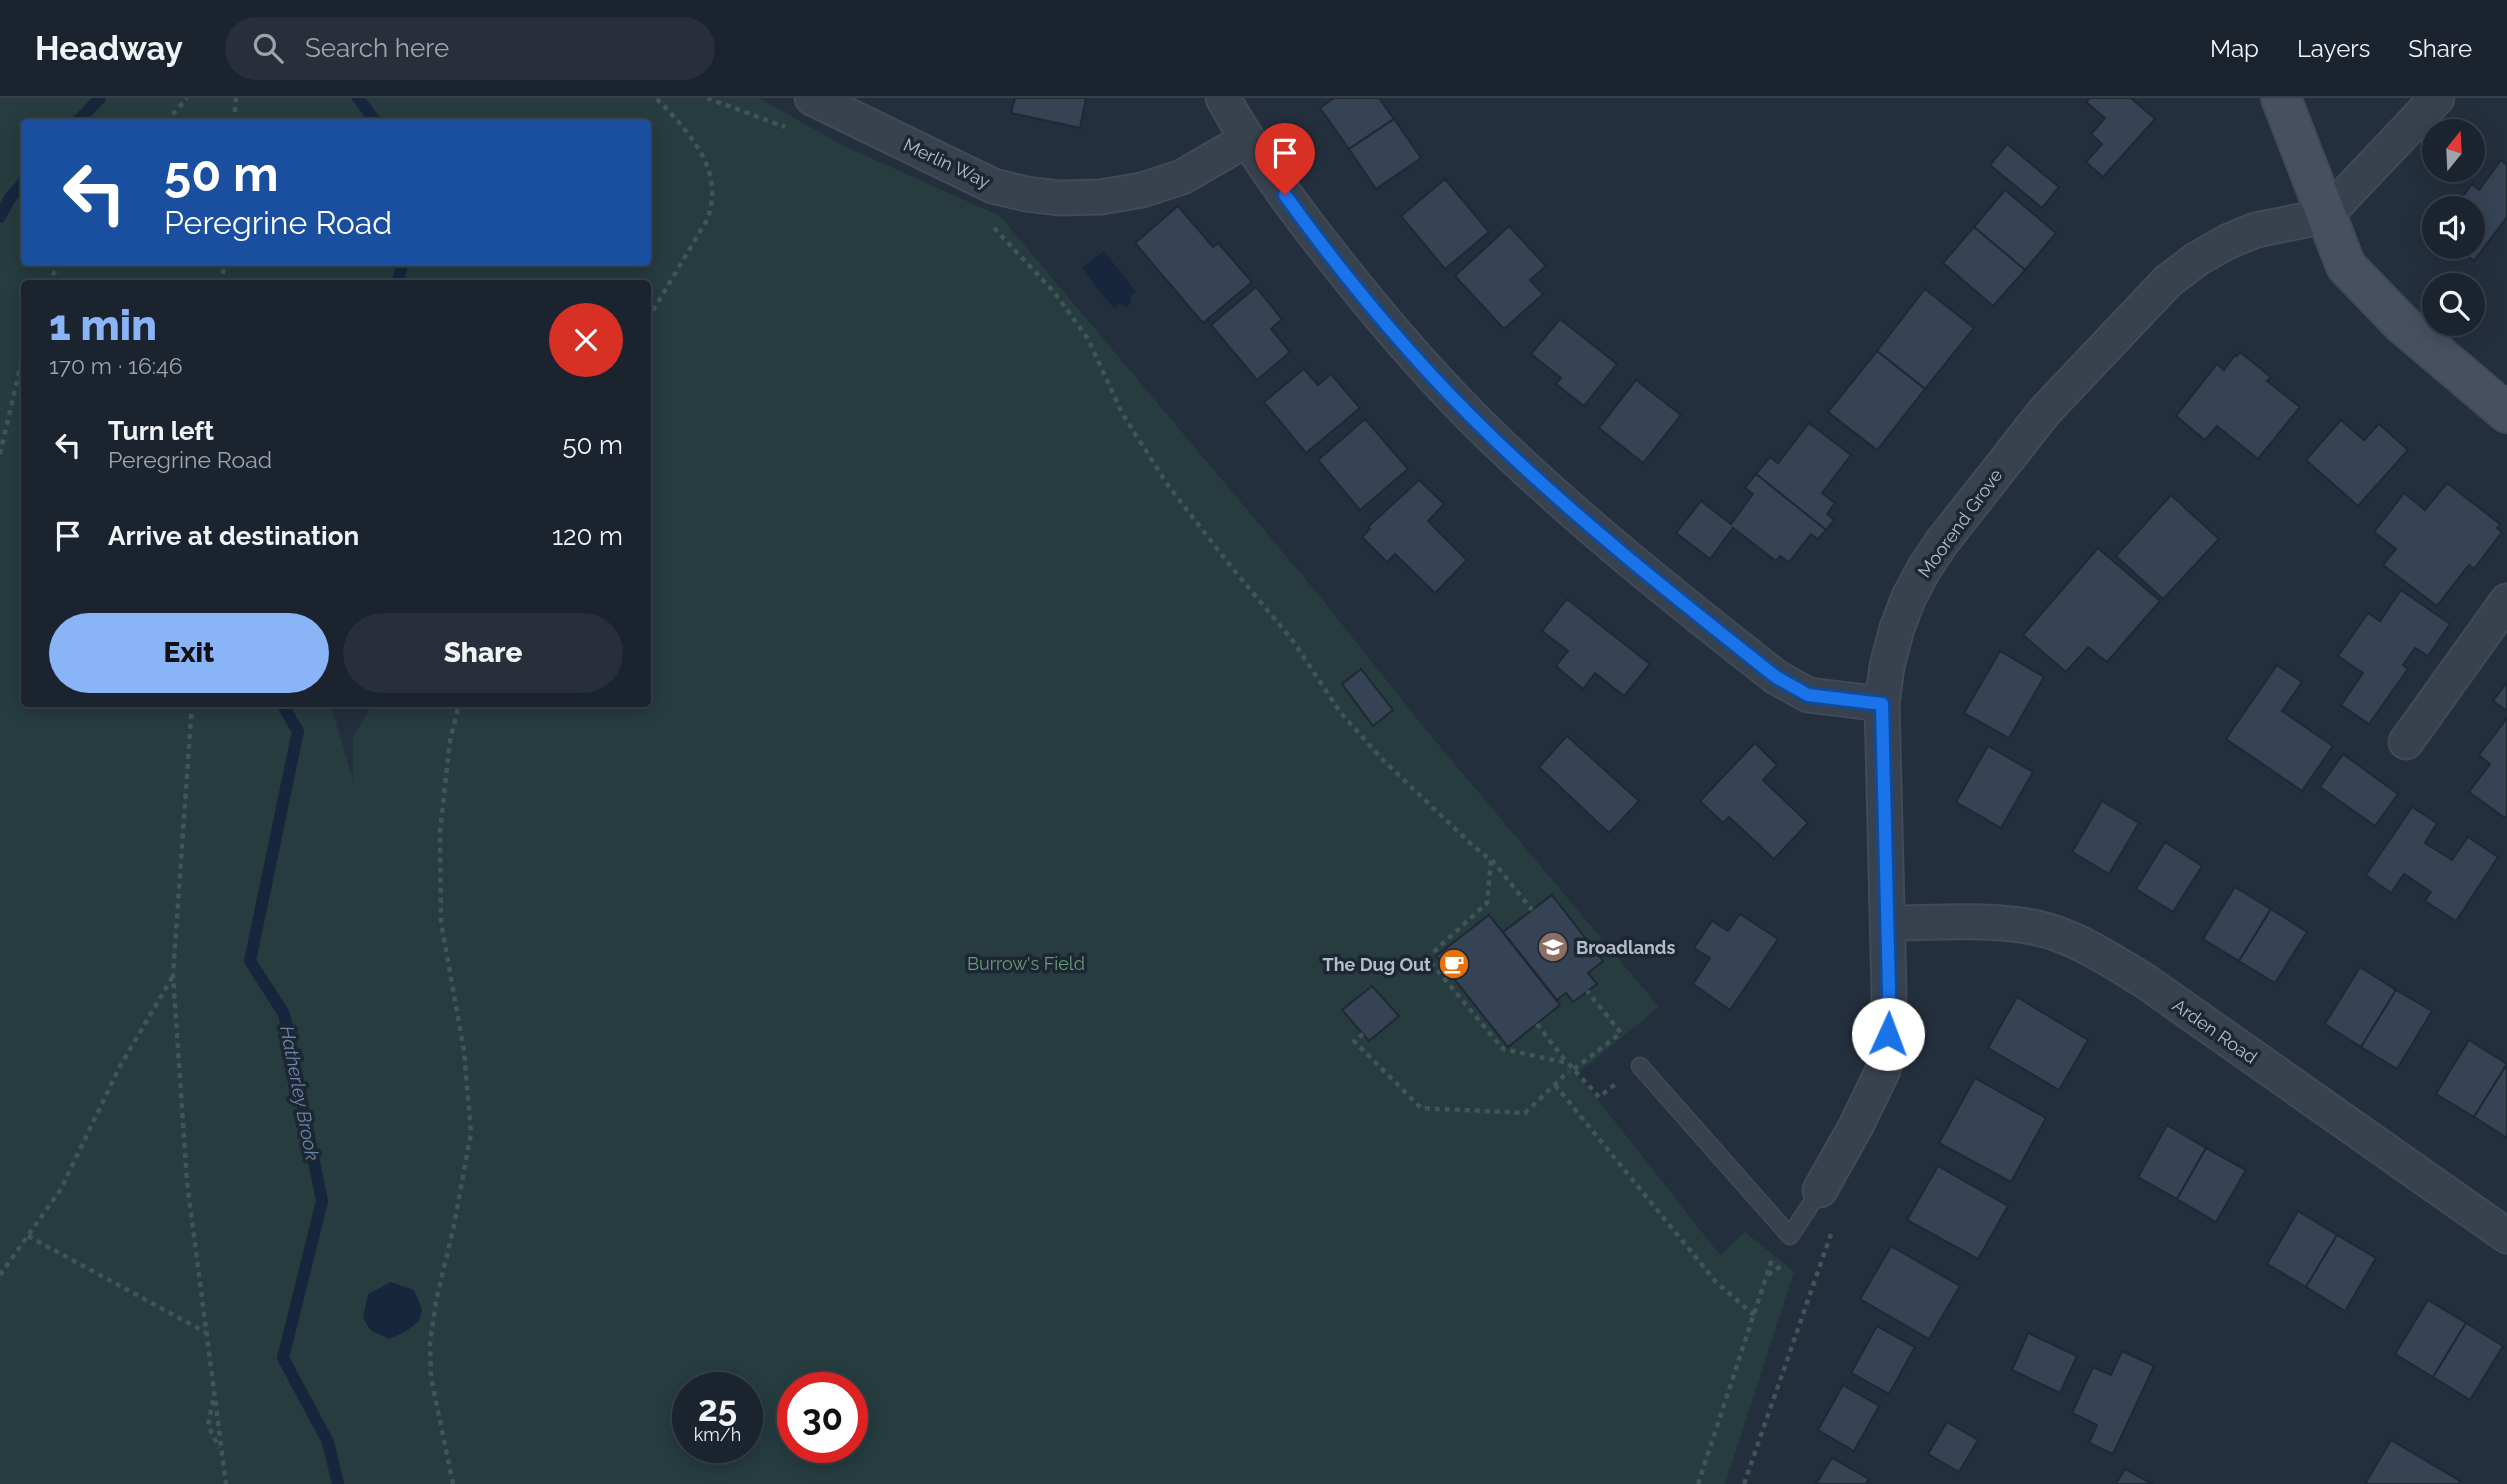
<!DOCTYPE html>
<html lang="en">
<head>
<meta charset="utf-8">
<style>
	body { margin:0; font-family:Raleway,sans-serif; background:#282f3a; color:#f1f3f6; height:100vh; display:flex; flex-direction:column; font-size:26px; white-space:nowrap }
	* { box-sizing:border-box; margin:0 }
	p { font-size:23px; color:#a0a4aa }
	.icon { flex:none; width:38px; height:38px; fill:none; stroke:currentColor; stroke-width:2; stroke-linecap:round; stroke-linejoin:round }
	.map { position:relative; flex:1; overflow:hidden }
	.side { position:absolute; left:21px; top:182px; width:630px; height:427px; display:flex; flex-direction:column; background:#1b232e; border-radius:7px; box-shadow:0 4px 18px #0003,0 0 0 2px #39404a }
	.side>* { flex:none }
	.banner { position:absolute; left:21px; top:21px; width:630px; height:147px; border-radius:7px; box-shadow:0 4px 18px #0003,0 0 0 2px #39404a; background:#1a4fa0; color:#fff; overflow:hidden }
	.needle { width:46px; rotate:18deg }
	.buttons { position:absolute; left:2422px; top:21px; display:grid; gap:14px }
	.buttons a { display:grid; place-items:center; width:63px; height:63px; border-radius:50%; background:#1b232e; box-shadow:0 4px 18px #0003,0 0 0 2px #39404a; font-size:35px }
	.speed { position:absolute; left:672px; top:1274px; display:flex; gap:14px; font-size:35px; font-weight:700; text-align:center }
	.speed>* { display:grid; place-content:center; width:91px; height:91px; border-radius:50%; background:#1b232e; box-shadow:0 4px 18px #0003,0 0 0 2px #39404a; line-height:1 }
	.speed small { font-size:18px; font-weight:400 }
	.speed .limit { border:10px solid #d22; background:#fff; color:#111 }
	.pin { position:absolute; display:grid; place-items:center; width:60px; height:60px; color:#fff; margin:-72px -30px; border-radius:50% 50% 50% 0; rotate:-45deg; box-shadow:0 0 7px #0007 }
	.pin .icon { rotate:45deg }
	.me { position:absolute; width:77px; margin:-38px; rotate:2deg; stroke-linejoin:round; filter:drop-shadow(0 0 5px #0008) }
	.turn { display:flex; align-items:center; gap:24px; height:147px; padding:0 28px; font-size:32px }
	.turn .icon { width:91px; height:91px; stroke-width:2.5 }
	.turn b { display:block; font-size:49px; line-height:60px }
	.round { display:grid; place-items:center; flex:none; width:74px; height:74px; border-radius:37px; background:#282f3a }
	.summary { display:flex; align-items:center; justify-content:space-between; height:119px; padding:0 28px }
	h1 { font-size:42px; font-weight:800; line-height:52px; color:#8ab4f8 }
	.primary-button { display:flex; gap:14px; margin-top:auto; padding:14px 28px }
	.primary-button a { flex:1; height:80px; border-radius:42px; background:#8ab4f8; color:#111; font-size:28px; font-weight:800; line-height:80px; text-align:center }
	.primary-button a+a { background:#282f3a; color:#f1f3f6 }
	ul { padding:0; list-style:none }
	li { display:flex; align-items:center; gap:21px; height:91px; padding:0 28px }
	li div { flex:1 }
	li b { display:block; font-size:26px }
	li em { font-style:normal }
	header { display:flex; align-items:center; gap:42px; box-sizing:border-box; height:98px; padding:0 35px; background:#1b232e; border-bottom:2px solid #39404a }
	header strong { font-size:33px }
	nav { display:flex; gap:38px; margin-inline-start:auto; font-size:24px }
	.search { width:490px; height:63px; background:#282f3a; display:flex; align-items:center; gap:18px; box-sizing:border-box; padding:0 24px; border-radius:38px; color:#a0a4aa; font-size:26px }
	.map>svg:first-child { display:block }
</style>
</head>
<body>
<header>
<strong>Headway</strong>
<div class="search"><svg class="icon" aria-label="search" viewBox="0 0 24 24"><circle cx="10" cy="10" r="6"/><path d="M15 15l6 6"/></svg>Search here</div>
<nav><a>Map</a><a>Layers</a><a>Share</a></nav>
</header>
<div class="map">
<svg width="2507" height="1386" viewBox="0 0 2507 1386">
	<rect width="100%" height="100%" fill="#242f3e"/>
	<path fill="#263c3f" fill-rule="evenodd" d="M 0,0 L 759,0 L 844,48 L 1000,118 L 1318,496 L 1422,627 L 1659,909 L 1576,977 L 1587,988 L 1720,1157 L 1745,1134 L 1794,1174 L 1725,1386 L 0,1386 ZM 24,24 L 648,24 L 648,164 L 24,164 ZM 24,186 L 648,186 L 648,606 L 373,606 L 353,638 L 353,683 L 331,608 L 333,606 L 24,606 ZM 688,1290 L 747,1290 L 747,1349 L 688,1349 ZM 793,1290 L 852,1290 L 852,1349 L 793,1349 Z"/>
	<g fill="#17263c">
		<path d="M 1104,153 L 1136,194 L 1130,198 L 1131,205 L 1126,209 L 1120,206 L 1114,211 L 1082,170 Z"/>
		<path d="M 391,1184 L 414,1192 L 422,1211 L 419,1223 L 405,1234 L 389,1241 L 370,1232 L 363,1220 L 368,1196 Z"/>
	</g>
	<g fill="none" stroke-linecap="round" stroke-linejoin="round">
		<g stroke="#17263c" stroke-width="12">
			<path d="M 358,0 L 376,24"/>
			<path d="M 77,24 L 100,0"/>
			<path d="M 0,119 L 10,100 L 24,84"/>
			<path d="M 397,186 L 403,164"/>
			<path d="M 282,606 L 298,633 L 250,863 L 284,916 L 322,1103 L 283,1260 L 328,1344 L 338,1386"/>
		</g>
	</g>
	<g fill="#364354" stroke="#1f2835" stroke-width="2">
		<path d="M 1015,0 L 1086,0 L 1080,30 L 1011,15 Z"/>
		<path d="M 1334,0 L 1379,0 L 1394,21 L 1349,51 L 1320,10 Z"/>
		<path d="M 2090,0 L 2131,0 L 2155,21 L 2103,79 L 2086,64 L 2102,46 L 2091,36 L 2105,20 L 2086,4 Z"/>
		<path d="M 1394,21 L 1421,60 L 1376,91 L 1349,51 Z"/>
		<path d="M 2007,46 L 2059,89 L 2042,110 L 1990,67 Z"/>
		<path d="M 2501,62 L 2507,67 L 2507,119 L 2474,163 L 2456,149 L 2473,149 L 2473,110 L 2454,110 L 2472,86 L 2479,92 Z"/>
		<path d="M 1445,81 L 1489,134 L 1445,171 L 1401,118 Z"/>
		<path d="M 2005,92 L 2056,135 L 2025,172 L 1974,129 Z"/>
		<path d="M 1178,108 L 1213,149 L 1218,145 L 1252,184 L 1203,225 L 1135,145 Z"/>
		<path d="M 1509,128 L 1546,168 L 1530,182 L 1543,196 L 1504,231 L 1455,178 Z"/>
		<path d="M 1974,129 L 2025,172 L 1993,208 L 1943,165 Z"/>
		<path d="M 1256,189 L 1282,221 L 1271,231 L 1290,254 L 1257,282 L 1211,227 Z"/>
		<path d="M 1925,191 L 1974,230 L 1925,291 L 1877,253 Z"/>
		<path d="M 1560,221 L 1617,266 L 1584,308 L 1556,286 L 1561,280 L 1531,256 Z"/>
		<path d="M 1877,253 L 1925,291 L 1877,352 L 1828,314 Z"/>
		<path d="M 2240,254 L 2271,279 L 2267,283 L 2300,309 L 2258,361 L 2217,328 L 2205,342 L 2176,318 L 2217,266 L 2224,272 L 2235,257 L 2237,258 Z"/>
		<path d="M 1304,271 L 1318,287 L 1331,276 L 1360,310 L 1306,355 L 1264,304 Z"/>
		<path d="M 1636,282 L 1681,317 L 1643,365 L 1599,330 Z"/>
		<path d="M 1365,321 L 1408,371 L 1360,412 L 1318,362 Z"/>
		<path d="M 2341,322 L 2364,342 L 2379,326 L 2408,352 L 2358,408 L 2306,362 Z"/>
		<path d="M 1809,325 L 1851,357 L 1822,395 L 1835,405 L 1827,416 L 1834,422 L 1826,432 L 1756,376 L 1770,359 L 1778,365 Z"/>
		<path d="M 1756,376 L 1826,432 L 1818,441 L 1811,436 L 1789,464 L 1780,458 L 1776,463 L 1733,430 L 1710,461 L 1676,435 L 1701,403 L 1731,426 L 1753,396 L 1745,390 Z"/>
		<path d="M 1419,382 L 1444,406 L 1428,423 L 1467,462 L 1435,495 L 1395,456 L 1387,464 L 1362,439 L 1370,431 L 1368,429 Z"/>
		<path d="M 2447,385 L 2500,426 L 2497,430 L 2502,434 L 2474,471 L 2469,467 L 2437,508 L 2383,467 L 2396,451 L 2374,434 L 2404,395 L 2425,412 Z"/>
		<path d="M 2171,397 L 2219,441 L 2163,501 L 2116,458 Z"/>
		<path d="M 2098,450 L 2160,503 L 2107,564 L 2088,549 L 2066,574 L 2023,537 Z"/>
		<path d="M 2401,492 L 2450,526 L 2428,558 L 2415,550 L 2403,567 L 2408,571 L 2369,626 L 2341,607 L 2363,575 L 2338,558 L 2368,515 L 2380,523 Z"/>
		<path d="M 1567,501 L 1650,566 L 1624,598 L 1595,575 L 1583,591 L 1556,568 L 1568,553 L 1542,533 Z"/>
		<path d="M 2000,553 L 2044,579 L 2009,640 L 1964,615 Z"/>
		<path d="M 2277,567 L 2302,584 L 2282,613 L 2333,648 L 2302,693 L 2226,641 Z"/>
		<path d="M 1361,571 L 1393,612 L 1373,628 L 1342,586 Z"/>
		<path d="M 2507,584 L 2507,613 L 2493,603 Z"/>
		<path d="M 2507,620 L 2507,717 L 2505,720 L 2469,694 L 2490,666 L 2479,657 Z"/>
		<path d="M 1567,638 L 1639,703 L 1609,735 L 1539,669 Z"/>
		<path d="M 1755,645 L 1777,667 L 1763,682 L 1808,725 L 1774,761 L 1729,719 L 1723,725 L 1700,703 Z"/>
		<path d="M 1988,648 L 2033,674 L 2001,730 L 1956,704 Z"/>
		<path d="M 2343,656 L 2398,696 L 2375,728 L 2320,689 Z"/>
		<path d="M 2102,703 L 2139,725 L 2109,776 L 2072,754 Z"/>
		<path d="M 2412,709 L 2437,725 L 2425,745 L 2452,762 L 2468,739 L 2498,759 L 2456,823 L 2425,803 L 2431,794 L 2404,776 L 2391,795 L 2366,777 Z"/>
		<path d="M 2165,744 L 2202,768 L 2173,814 L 2136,791 Z"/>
		<path d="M 2235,789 L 2271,811 L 2239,863 L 2203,841 Z"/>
		<path d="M 1552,797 L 1603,863 L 1588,875 L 1597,886 L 1573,904 L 1566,895 L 1557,902 L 1503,834 Z"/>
		<path d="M 2271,811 L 2307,834 L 2275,885 L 2239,863 Z"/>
		<path d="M 1740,816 L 1778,841 L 1730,912 L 1693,886 L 1710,860 L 1694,850 L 1712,823 L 1728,833 Z"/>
		<path d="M 1489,817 L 1560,907 L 1508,949 L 1436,858 Z"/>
		<path d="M 2360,869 L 2396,892 L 2361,949 L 2325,926 Z"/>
		<path d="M 1372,888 L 1399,918 L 1369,943 L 1342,912 Z"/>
		<path d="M 2396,892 L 2432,913 L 2397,971 L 2361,949 Z"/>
		<path d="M 2017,899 L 2088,942 L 2059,992 L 1988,950 Z"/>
		<path d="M 2469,942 L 2507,966 L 2474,1019 L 2436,996 Z"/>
		<path d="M 2507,966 L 2507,1040 L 2474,1019 Z"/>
		<path d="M 1975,980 L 2046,1020 L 2011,1084 L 1939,1045 Z"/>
		<path d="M 2167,1027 L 2206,1050 L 2177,1101 L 2138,1079 Z"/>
		<path d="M 2206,1050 L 2246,1072 L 2216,1124 L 2177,1101 Z"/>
		<path d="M 1938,1068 L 2008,1108 L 1978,1161 L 1907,1122 Z"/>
		<path d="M 2298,1113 L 2337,1137 L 2306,1189 L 2267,1166 Z"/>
		<path d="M 2337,1137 L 2376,1160 L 2345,1213 L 2306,1189 Z"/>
		<path d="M 1891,1148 L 1960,1188 L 1929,1241 L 1860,1201 Z"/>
		<path d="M 2428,1202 L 2466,1225 L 2433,1279 L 2395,1256 Z"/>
		<path d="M 2466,1225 L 2503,1248 L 2470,1302 L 2433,1279 Z"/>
		<path d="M 1877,1228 L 1915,1249 L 1889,1296 L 1851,1275 Z"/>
		<path d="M 2028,1235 L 2077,1258 L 2060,1295 L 2012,1272 Z"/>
		<path d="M 2122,1253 L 2154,1268 L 2113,1356 L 2089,1345 L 2097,1327 L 2072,1315 L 2093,1269 L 2111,1277 Z"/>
		<path d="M 1843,1287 L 1879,1308 L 1854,1353 L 1818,1332 Z"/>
		<path d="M 1947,1324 L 1978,1342 L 1959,1374 L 1928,1356 Z"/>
		<path d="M 2391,1342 L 2460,1383 L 2459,1386 L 2365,1386 Z"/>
		<path d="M 1832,1360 L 1869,1381 L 1866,1386 L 1816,1386 Z"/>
		<path d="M 2125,1371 L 2152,1386 L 2116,1386 Z"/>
	</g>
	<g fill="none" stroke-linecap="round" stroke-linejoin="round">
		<g stroke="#414a57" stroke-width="19">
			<path id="lane" d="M 1640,968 L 1790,1138 L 1820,1092"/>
		</g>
		<g stroke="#414a57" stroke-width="37">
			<g id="street">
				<path d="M 812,0 L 993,88 L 1026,96 L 1059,100 L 1101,99 L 1142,92 L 1182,79 L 1246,42"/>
				<path d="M 1223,0 C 1254,56 1291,107 1331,157 C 1381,221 1434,283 1492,339 C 1581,425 1679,503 1776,579 L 1808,597 L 1882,606"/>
				<path d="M 2406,644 L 2507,503"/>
				<path d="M 1888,825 C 1937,825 2003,819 2049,833 C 2084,844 2114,864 2145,883 L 2507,1138"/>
				<path d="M 1820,1092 L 1856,1028 L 1883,972 L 1888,936 L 1889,894 L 1882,606 L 1887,568 L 1897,530 L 1909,499 L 1924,471 L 1942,444 L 2045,313 L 2168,183 L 2197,161 L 2229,143 L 2256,132 L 2325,118 L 2437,0"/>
			</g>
		</g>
		<g stroke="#414a57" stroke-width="42">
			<path id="secondary" d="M 2281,0 L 2346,168 L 2401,225 L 2507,315"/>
		</g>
		<g stroke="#3f5557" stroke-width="4.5" stroke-dasharray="5 5" stroke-linecap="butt">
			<path d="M 707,0 L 785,29"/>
			<path d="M 166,24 L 187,0"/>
			<path d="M 234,24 L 236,0"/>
			<path d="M 994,130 L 1054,194 L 1088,241 L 1122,315 L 1167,386 L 1228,465 L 1293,543 L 1340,614 L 1382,661 L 1472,747 L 1491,762 L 1487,805 L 1427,860 L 1503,951 L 1568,965 L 1599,999 L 1618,984"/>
			<path d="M 48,186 L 60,164"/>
			<path d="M 222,186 L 224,164"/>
			<path d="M 648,221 L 707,122 C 726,72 689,34 656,0"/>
			<path d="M 0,356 L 24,253"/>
			<path d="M 192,606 L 173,877 L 187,1084 L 226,1386"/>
			<path d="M 1492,762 L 1532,812"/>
			<path d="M 1537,926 L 1567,965"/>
			<path d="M 1363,936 L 1354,943 L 1421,1010 L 1525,1015 L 1569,973"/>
			<path d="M 1574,971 L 1621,935 L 1587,893"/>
			<path d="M 1555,987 L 1716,1184 L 1754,1217"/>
			<path d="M 28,1138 L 205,1234"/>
			<path d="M 0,1177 L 61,1091 L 119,970 L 173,878"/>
			<path d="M 1768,1177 L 1784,1166"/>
			<path d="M 213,1302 L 208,1327 L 219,1350"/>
			<path d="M 453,1386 L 431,1279 L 430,1245 L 436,1203 L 453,1132 L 471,1035 L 464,953 L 441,824 L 440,733 L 450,643 L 459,606"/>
			<path d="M 1698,1386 L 1772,1161"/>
			<path d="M 1744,1386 L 1831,1136"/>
		</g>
		<use href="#lane" stroke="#38414e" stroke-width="16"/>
		<use href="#street" stroke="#38414e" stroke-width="33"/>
		<use href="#secondary" stroke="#465061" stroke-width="38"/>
	</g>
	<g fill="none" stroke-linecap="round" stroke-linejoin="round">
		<g stroke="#114b97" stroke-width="18">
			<path id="route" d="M 1285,97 C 1347,183 1415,265 1492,339 C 1581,425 1679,502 1776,579 L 1808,597 L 1882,606 L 1889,894 L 1888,936"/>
		</g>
		<use href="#route" stroke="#1a73e8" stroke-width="12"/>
	</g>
	<defs>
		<g id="school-disc" transform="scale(1.575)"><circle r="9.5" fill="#8d6e63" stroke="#1d2633"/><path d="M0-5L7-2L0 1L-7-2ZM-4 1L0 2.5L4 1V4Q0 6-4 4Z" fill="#fff"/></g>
		<g id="cafe-disc" transform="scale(1.575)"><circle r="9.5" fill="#e8710a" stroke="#1d2633"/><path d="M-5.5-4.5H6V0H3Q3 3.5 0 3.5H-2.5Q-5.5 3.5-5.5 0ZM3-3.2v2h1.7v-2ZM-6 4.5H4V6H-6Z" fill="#fff"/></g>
	</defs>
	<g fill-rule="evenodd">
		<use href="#school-disc" x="1553" y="849"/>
		<use href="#cafe-disc" x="1454" y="866"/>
	</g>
	<g text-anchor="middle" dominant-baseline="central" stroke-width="7" stroke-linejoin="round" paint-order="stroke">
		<g font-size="18" fill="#b4bcc9" stroke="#1d2633">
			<text transform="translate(947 65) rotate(25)">Merlin Way</text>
			<text transform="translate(1960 425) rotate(-54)">Moorend Grove</text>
			<text transform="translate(2215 933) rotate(35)">Arden Road</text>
		</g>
		<g font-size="18" font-weight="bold" fill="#b4bcc9" stroke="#1d2633" text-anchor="start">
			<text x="1576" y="849">Broadlands</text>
			<text x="1431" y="866" text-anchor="end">The Dug Out</text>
		</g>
		<g font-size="18" fill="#6b9a76" stroke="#1d2633">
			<text x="1026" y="865">Burrow's Field</text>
		</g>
		<g font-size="19" font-style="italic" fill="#6d86a8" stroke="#1d2633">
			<text transform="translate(300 995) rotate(79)">Hatherley Brook</text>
		</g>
	</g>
</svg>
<div class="buttons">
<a><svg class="needle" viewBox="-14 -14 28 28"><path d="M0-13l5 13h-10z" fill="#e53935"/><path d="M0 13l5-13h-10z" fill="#a0a4aa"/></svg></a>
<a><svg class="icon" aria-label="sound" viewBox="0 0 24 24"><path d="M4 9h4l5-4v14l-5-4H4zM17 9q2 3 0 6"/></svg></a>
<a><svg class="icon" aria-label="search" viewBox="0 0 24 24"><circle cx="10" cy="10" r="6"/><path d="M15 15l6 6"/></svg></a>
</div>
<div class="speed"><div>25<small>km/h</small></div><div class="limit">30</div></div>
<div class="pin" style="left:1285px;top:97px;background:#d93025"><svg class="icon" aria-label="arrive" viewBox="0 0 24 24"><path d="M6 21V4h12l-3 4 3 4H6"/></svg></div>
<svg class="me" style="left:1888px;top:936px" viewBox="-20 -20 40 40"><circle r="19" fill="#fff"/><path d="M0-13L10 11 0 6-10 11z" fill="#1a73e8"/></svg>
<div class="banner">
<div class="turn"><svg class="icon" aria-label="left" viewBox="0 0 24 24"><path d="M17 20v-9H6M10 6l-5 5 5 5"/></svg><div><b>50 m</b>Peregrine Road</div></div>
</div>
<section class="side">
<div class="summary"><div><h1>1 min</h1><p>170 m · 16:46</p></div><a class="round" style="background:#d93025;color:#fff"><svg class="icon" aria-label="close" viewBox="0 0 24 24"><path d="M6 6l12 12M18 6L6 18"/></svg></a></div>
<ul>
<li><svg class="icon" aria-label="left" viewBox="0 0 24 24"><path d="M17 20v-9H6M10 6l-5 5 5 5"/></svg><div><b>Turn left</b><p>Peregrine Road</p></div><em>50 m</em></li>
<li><svg class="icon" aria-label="arrive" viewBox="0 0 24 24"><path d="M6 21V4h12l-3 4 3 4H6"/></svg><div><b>Arrive at destination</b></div><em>120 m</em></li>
</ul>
<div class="primary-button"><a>Exit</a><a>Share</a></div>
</section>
</div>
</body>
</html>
